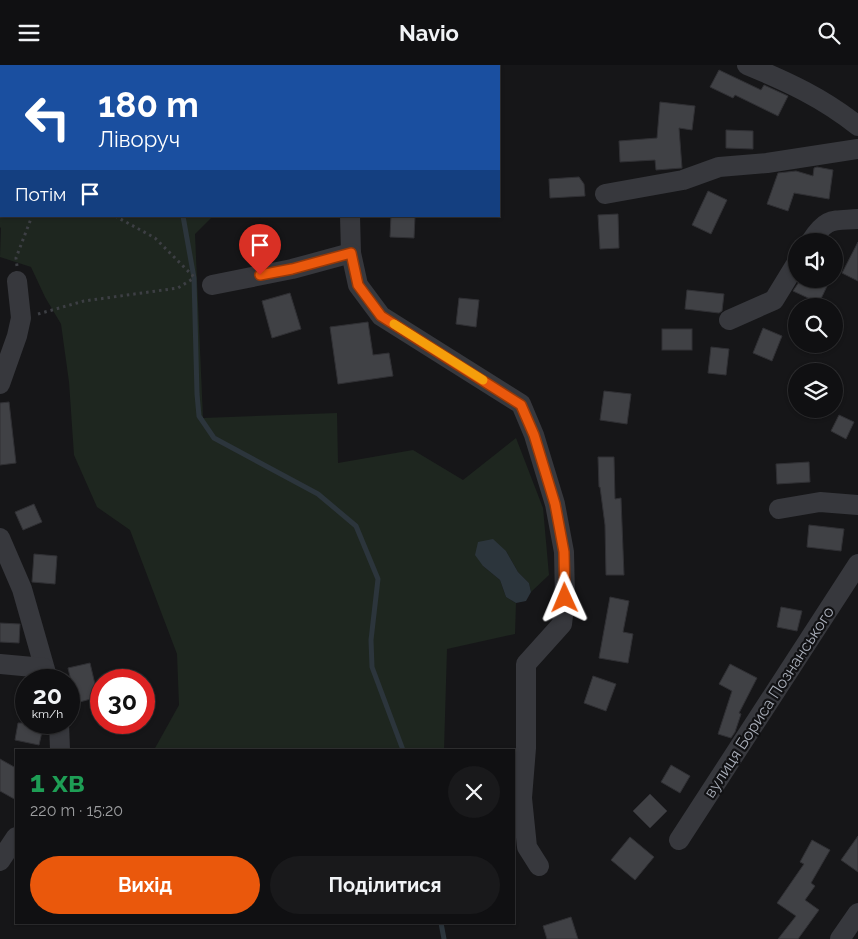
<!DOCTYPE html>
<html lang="uk">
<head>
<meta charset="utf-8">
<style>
	body { margin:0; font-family:Raleway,sans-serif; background:#19191b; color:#f1f3f6; height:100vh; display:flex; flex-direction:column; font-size:19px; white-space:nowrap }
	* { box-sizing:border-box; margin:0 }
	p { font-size:16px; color:#9c9d9f }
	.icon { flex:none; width:28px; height:28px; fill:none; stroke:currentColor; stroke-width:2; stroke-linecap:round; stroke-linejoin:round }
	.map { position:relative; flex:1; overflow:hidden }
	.drawer { position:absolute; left:15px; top:684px; width:500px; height:175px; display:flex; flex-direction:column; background:#101012; border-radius:0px; box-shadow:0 1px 4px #0004,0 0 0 1px #303032 }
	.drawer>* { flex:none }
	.hud { position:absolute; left:0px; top:0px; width:500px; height:152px; box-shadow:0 1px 4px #0004,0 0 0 1px #303032; background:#1a4fa0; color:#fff; overflow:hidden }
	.tools { position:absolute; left:788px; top:168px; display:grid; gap:10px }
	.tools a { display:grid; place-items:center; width:55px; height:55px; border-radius:50%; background:#101012; box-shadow:0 1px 4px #0004,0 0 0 1px #303032; font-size:25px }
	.speed { position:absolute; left:15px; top:604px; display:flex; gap:10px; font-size:25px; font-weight:700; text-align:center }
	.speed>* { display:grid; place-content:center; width:65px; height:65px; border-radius:50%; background:#101012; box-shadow:0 1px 4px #0004,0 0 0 1px #303032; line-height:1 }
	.speed small { font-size:12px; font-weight:400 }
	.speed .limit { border:8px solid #d22; background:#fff; color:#111 }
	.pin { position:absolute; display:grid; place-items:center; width:42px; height:42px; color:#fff; margin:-51px -21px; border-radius:50% 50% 50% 0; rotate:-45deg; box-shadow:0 0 5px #0007 }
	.pin .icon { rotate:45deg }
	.me { position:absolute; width:55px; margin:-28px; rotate:359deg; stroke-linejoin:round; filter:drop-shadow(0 0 4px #0008) }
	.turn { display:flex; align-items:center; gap:18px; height:105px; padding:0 15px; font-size:22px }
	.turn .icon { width:65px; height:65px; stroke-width:2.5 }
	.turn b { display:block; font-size:35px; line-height:42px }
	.then { display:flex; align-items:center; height:48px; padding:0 15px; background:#0003; gap:10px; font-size:19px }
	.round { display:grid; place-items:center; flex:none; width:52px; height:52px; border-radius:26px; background:#19191b }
	.summary { display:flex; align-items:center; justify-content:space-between; height:85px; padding:0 15px }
	h1 { font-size:30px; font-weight:700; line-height:38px; color:#1e9e55 }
	.action { display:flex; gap:10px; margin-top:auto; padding:10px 15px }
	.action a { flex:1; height:58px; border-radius:30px; background:#ea580c; color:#fff; font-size:20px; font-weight:700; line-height:58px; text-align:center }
	.action a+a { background:#19191b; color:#f1f3f6 }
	header { display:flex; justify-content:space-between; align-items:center; height:65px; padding:0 15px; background:#101012; font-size:22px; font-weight:700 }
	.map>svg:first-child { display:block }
</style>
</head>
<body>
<header><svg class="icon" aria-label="menu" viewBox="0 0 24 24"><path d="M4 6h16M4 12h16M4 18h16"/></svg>Navio<svg class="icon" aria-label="search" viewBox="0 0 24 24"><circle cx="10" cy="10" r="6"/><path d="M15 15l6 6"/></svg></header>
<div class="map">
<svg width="858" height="874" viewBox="0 0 858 874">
	<rect width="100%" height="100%" fill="#161618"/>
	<path fill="#1e261f" d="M 0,0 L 196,0 L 1,1 L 1,151 L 213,151 L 195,169 L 203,353 L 337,348 L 338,398 L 413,385 L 463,415 L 516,373 L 543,443 L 549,510 L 531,527 L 529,518 L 518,507 L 506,486 L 483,501 L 500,515 L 506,532 L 516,538 L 515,569 L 447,584 L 444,685 L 154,685 L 179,640 L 177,589 L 130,465 L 97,442 L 74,390 L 69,317 L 61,259 L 45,232 L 31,202 L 0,192 L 1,163 L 0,162 Z"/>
	<path fill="#2c353c" d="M 493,474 L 506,486 L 518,507 L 529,518 L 531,527 L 526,536 L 516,538 L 506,532 L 500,515 L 483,501 L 475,490 L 478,477 Z"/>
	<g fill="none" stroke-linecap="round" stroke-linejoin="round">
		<g stroke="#2c353c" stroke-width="5">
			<path d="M 176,1 L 176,0"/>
			<path d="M 183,151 L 194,213 L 197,329 L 199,351 L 214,373 L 318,429 L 356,461 L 378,514 L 371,575 L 372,602 L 403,685"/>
			<path d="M 441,858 L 444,874"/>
		</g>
	</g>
	<g fill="#404145" stroke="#303034">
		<path d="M 719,5 L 761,25 L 764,20 L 788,31 L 778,51 L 735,30 L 733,33 L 710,22 Z"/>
		<path d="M 660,37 L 695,41 L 692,65 L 679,63 L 682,103 L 656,105 L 655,95 L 620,97 L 619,76 L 657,73 Z"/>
		<path d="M 726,65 L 753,66 L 753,84 L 726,83 Z"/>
		<path d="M 817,102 L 833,105 L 829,134 L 794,128 L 788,146 L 767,139 L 778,108 L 796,106 L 813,111 L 814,103 Z"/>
		<path d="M 579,112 L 584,119 L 585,131 L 550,133 L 549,114 Z"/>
		<path d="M 708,126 L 727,135 L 711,169 L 692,160 Z"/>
		<path d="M 618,149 L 619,183 L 600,184 L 598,150 Z"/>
		<path d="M 391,151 L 415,151 L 414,173 L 390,172 Z"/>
		<path d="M 858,177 L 858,216 L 842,208 Z"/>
		<path d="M 801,214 L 817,214 L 828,219 L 819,238 L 793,226 Z"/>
		<path d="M 687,225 L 724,229 L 722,246 L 719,248 L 685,244 Z"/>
		<path d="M 290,228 L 301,264 L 272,273 L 262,236 Z"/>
		<path d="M 459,233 L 479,235 L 476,262 L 456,259 Z"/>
		<path d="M 368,257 L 373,290 L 389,288 L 393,311 L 338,319 L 330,262 Z"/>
		<path d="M 763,263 L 782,271 L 772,296 L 753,288 Z"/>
		<rect x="662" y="264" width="30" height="21"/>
		<path d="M 711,282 L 729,284 L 726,310 L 708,308 Z"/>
		<path d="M 604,326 L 631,329 L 627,359 L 600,355 Z"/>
		<path d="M 9,337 L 16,398 L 0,400 L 0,338 Z"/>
		<path d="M 839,350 L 854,357 L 846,374 L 831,366 Z"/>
		<path d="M 598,392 L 614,392 L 615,434 L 621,433 L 624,510 L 606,510 L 605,460 L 600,422 L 599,422 Z"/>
		<path d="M 809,397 L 810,417 L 777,419 L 776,399 Z"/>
		<path d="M 34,439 L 42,457 L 23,465 L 15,447 Z"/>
		<path d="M 809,460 L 844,464 L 841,486 L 807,482 Z"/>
		<path d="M 34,489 L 57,491 L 55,519 L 32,517 Z"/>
		<path d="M 610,532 L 629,536 L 623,567 L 633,569 L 628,598 L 599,593 Z"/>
		<path d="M 781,542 L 802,546 L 797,566 L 777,562 Z"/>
		<path d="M 0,558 L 20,559 L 19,578 L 0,577 Z"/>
		<path d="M 90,598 L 98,632 L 76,638 L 68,603 Z"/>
		<path d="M 730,599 L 757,613 L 739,648 L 741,649 L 735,667 L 731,673 L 718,669 L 732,626 L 719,619 Z"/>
		<path d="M 593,611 L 616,619 L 606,646 L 584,638 Z"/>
		<path d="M 18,658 L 44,658 L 39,680 L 15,675 Z"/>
		<path d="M 0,694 L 16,703 L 16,735 L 0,726 Z"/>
		<path d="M 671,700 L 690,711 L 680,728 L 661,717 Z"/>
		<path d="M 650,729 L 667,746 L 650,763 L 633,746 Z"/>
		<path d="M 858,771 L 858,807 L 841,795 Z"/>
		<path d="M 630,772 L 654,792 L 635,815 L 611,795 Z"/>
		<path d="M 812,775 L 830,785 L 811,818 L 815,821 L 805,835 L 819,845 L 798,874 L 778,874 L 796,851 L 777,838 L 804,799 L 800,797 Z"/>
		<path d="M 571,852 L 578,874 L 547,874 L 543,861 Z"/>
	</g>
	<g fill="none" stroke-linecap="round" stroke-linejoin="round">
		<g stroke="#3d3f44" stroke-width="3" stroke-dasharray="2.5 4" stroke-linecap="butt">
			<path d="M 0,82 L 1,89"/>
			<path d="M 0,99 L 1,99"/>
			<path d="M 115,151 L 155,173 L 195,213"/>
			<path d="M 17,201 L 16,193 L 32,151"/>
			<path d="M 38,249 L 84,236 L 178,223 L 194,213"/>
		</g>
		<g stroke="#37383d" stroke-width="20">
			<path d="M 747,0 C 788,17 823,33 858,61"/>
			<path d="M 370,1 L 371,0"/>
			<path d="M 605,129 L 683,115 L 719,102 L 767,98 L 858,84"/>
			<path d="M 350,151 L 351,188 L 358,220 L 381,251 L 521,339 L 534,370 L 555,439 L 564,487 L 565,533 L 562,559 L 526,599 L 526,683 L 522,733 L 527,782 L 539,801"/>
			<path d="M 811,176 C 827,152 832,156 858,154"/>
			<path d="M 212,220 L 292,204 L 351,188"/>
			<path d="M 729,255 L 774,235 L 796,199"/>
			<path d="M 0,319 L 17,271 L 21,253 L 17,216"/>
			<path d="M 779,444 L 820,437 L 858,440"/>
			<path d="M 0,473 L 22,524 L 48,615"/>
			<path d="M 0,599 L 44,603"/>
			<path d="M 59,658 L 60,685"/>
			<path d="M 679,775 L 858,499"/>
			<path d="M 0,796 L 16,772"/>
			<path d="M 840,874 L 858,848"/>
		</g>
	</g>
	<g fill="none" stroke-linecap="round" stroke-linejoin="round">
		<g stroke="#983908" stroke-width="12">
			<path id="route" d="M 260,210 L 292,204 L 351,188 L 358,220 L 381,251 L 521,340 L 534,370 L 555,439 L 564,487 L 565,533"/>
		</g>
		<use href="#route" stroke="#ea580c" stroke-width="9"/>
		<path stroke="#f59e0b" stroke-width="9" d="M 394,259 L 483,315"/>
	</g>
	<g text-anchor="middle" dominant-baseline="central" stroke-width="4.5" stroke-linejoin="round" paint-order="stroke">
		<g font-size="16" fill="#a8adb8" stroke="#111113">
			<text transform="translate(769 637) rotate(-57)">вулиця Бориса Познанського</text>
		</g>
	</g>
</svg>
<div class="tools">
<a><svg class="icon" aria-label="sound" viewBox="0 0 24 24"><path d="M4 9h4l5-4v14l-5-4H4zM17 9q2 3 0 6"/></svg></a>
<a><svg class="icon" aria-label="search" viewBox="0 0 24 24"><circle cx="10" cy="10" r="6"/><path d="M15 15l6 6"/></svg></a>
<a><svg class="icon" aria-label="layers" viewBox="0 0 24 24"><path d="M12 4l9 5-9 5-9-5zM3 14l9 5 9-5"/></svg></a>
</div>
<div class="speed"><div>20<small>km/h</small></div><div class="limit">30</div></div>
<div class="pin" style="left:260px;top:210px;background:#d93025"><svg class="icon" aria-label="arrive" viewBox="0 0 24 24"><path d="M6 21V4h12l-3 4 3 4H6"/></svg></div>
<svg class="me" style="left:565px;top:533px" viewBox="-20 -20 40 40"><path d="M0-17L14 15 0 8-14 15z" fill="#ea580c" stroke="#fff" stroke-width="4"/></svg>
<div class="hud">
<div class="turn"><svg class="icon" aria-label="left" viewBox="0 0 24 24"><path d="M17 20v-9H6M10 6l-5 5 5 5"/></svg><div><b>180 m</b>Ліворуч</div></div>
<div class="then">Потім<svg class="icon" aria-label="arrive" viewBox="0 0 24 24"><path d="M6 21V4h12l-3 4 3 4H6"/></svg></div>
</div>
<section class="drawer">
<div class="summary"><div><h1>1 хв</h1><p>220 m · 15:20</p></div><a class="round"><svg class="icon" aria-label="close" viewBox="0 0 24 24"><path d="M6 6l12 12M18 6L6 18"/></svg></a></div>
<div class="action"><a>Вихід</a><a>Поділитися</a></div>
</section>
</div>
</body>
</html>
